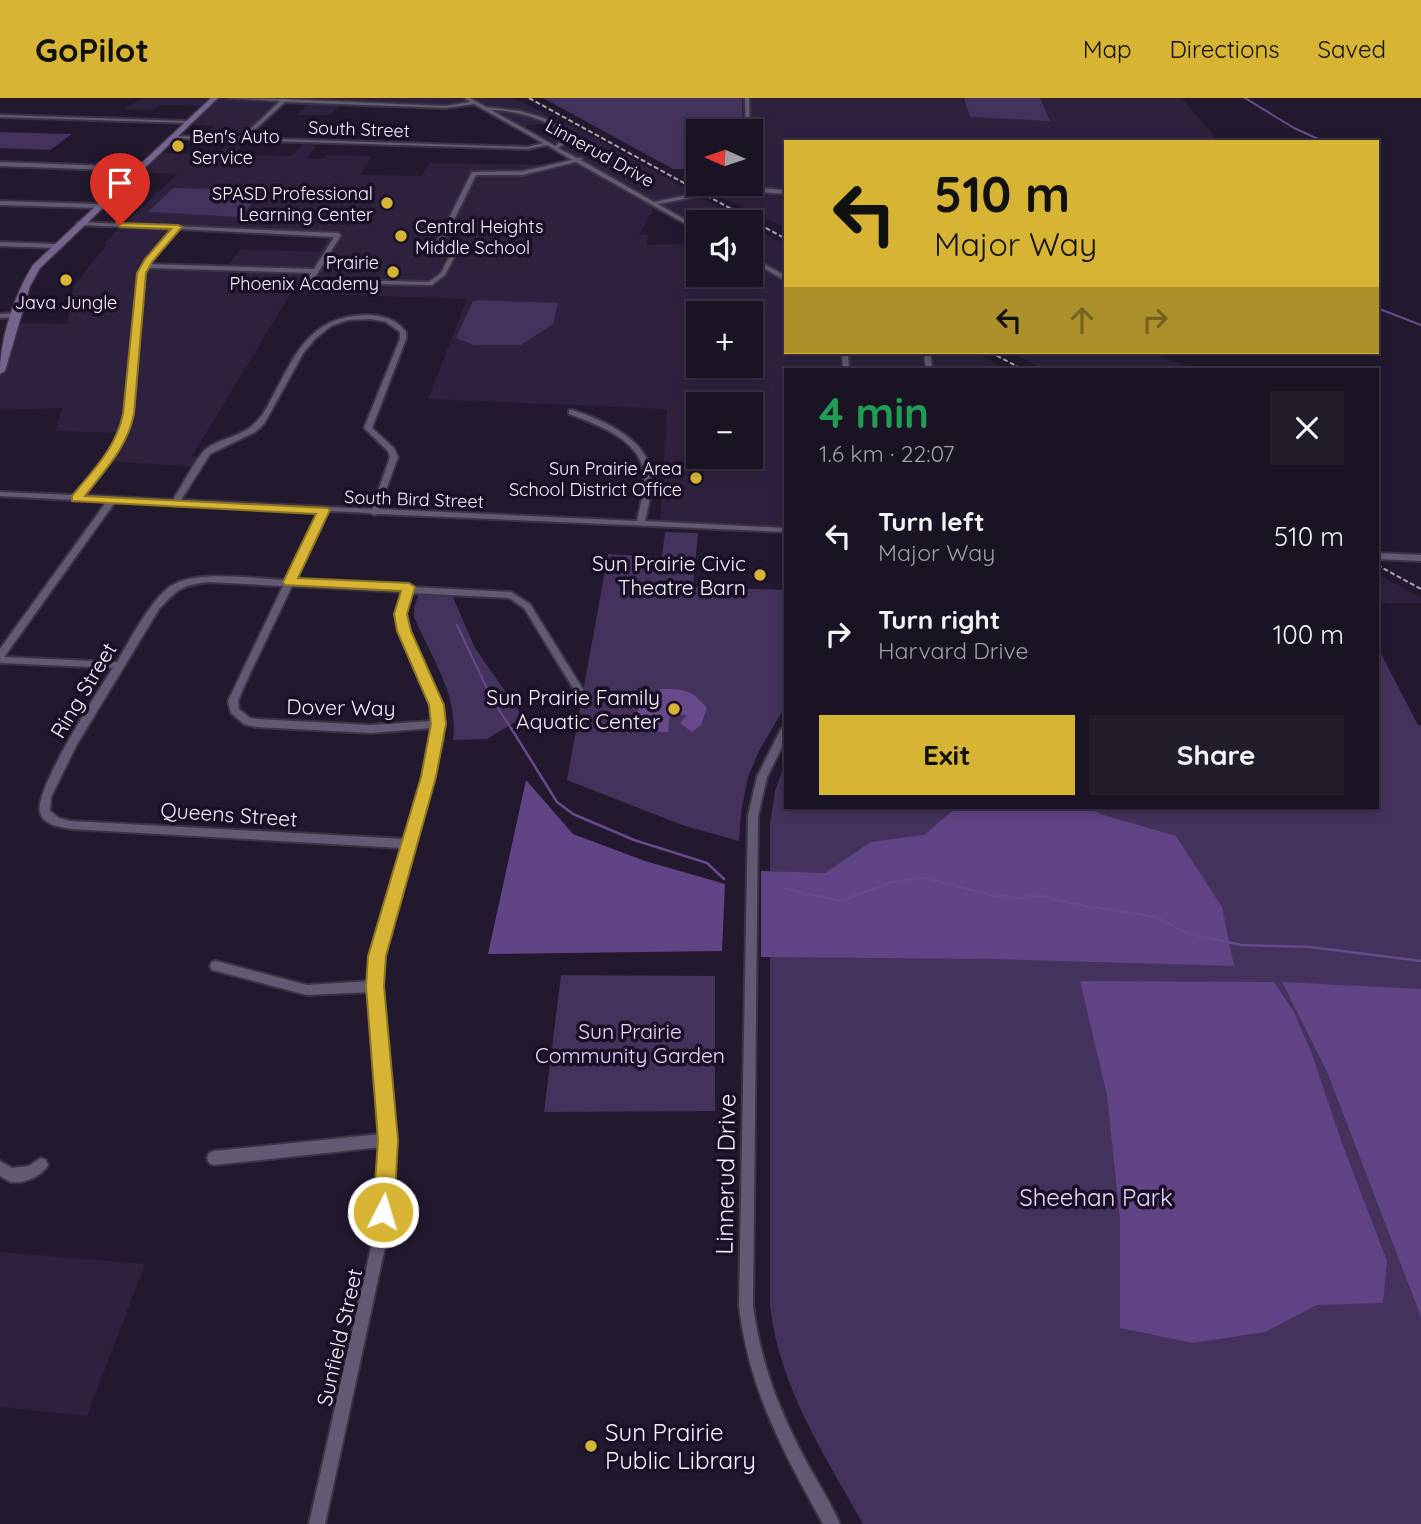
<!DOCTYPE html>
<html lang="en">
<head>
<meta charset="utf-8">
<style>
	body { margin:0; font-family:Quicksand,sans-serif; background:#231c2b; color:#f1f3f6; height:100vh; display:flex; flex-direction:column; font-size:26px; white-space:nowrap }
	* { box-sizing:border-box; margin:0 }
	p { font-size:23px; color:#9f9ea6 }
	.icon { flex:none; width:38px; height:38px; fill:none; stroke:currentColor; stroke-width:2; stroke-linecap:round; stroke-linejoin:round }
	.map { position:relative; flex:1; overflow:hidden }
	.panel { position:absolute; left:784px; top:270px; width:595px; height:441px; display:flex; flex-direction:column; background:#1a1323; border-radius:0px; box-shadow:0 4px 10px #0003,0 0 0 2px #383241 }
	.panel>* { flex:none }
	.hud { position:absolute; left:784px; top:42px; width:595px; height:214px; border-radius:0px; box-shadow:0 4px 10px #0003,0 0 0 2px #383241; background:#d8b434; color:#111; overflow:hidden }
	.needle { width:46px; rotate:273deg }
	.buttons { position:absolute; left:686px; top:21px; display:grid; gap:14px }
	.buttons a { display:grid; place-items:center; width:77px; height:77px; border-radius:0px; background:#1a1323; box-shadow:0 4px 10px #0003,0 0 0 2px #383241; font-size:35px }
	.pin { position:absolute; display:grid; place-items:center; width:60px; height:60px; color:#fff; margin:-72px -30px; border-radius:50% 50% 50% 0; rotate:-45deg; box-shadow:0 0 7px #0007 }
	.pin .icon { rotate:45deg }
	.me { position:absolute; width:77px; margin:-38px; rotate:5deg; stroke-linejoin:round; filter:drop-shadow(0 0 5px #0008) }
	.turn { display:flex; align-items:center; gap:24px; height:147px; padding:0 35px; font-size:32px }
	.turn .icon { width:91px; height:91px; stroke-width:2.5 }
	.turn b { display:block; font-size:49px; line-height:60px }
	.lanes { display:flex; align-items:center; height:66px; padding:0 35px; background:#0003; justify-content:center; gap:35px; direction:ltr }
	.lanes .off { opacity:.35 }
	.round { display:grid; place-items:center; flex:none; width:74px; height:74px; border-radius:0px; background:#231c2b }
	.head { display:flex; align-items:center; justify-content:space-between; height:119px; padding:0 35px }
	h1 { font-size:42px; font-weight:700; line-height:52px; color:#1e9e55 }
	.action { display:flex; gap:14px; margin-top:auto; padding:14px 35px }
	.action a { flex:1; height:80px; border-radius:0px; background:#d8b434; color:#111; font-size:28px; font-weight:700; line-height:80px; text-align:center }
	.action a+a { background:#231c2b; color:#f1f3f6 }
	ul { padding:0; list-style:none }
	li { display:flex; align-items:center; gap:21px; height:98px; padding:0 35px }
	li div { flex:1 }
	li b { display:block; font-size:26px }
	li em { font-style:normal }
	header { display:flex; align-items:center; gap:42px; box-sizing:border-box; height:98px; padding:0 35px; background:#d8b434; color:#111 }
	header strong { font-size:33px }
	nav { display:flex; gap:38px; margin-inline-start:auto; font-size:24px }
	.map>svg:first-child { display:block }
</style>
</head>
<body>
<header>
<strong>GoPilot</strong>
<nav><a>Map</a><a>Directions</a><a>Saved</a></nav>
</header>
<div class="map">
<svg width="1421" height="1426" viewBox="0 0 1421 1426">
	<rect width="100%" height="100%" fill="#22192f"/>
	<g fill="#2d213d" fill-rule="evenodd">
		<path d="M 144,0 L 513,0 L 586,35 L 746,124 L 698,124 L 698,131 L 656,106 L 639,137 L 648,136 L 647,147 L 698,146 L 698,177 L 751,177 L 751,127 L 786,148 L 786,254 L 975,254 L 1006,271 L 786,271 L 786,432 L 660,427 L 667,311 L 428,301 L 467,201 L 291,195 L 192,358 L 202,359 L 196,369 L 107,363 L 124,335 L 55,333 L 62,310 L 0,312 L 0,273 L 14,225 L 67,226 L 74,188 L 107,146 L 104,145 L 177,76 L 135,74 L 156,55 L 204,56 L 207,53 L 220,53 L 231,41 L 247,41 L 234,57 L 292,58 L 305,43 L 320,44 L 307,60 L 323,61 L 326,57 L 372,58 L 360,77 L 421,78 L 430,65 L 545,67 L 575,59 L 534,39 L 562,32 L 549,25 L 516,29 L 475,4 L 451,9 L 356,6 L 341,7 L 329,17 L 297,17 L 308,4 L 283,4 L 248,35 L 209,33 L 215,28 L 187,26 L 204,8 L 160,7 L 152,12 L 124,11 ZM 178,129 L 331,137 L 319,154 L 241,151 L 225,170 L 145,168 ZM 698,215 L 751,215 L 751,268 L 698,268 ZM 698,306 L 751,306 L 751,359 L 698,359 Z"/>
		<path d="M 742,0 L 1182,0 L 1219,44 L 786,44 L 786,130 L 715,96 L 734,92 L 760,92 L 760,89 L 742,88 L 742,86 L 751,86 L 751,33 L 743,33 Z"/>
		<path d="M 1011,254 L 1149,254 L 1194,271 L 1042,271 Z"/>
		<path d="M 1377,476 L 1421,500 L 1421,505 L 1377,505 Z"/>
		<path d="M 0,1154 L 145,1166 L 87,1318 L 0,1309 Z"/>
	</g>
	<g fill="#43325b">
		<path d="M 543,0 L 742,0 L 743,33 L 698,33 L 698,71 L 673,71 Z"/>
		<path d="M 964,0 L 1040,0 L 1050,23 L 970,19 Z"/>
		<path d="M 0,34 L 72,36 L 50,52 L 0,50 Z"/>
		<path d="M 173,90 L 260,92 L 265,91 L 240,119 L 148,114 Z"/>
		<path d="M 478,202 L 558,205 L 553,226 L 521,247 L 474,247 L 456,240 L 473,203 Z"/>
		<path d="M 665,434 L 698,435 L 693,489 L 786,492 L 786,607 L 759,653 L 748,679 L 741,715 L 739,743 L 682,727 L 567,682 L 608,456 L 662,459 Z"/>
		<path d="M 419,496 L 452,497 L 475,550 L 523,619 L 487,641 L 453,642 C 459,597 431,559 414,519 L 414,509 Z"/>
		<path d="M 1377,548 L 1418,627 L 1421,627 L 1421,1426 L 863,1426 C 824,1356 779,1289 770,1207 L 770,727 L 775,693 L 786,662 L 786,709 L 1377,709 Z"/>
		<path d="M 561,877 L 715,878 L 715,1013 L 544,1014 Z"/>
	</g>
	<g fill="#604485">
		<path d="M 526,682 L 573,736 L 645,763 L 725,786 L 722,853 L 488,856 Z"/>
		<path d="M 957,709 L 1087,709 L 1100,716 L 1176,738 L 1222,809 L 1234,868 L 990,861 L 761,859 L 761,773 L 825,775 L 871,744 L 924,737 Z"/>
		<path d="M 1080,883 L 1274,884 L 1294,914 L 1312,956 L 1343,1048 L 1387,1163 L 1383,1205 L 1317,1207 L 1265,1234 L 1193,1245 L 1120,1230 L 1120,1122 L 1107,997 Z"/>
		<path d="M 1282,884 L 1421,891 L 1421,1219 L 1328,976 Z"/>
	</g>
	<path fill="#674a8c" d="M 662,591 C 685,591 692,592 707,610 L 701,627 L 692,634 L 680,625 L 687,617 L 670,616 L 668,634 L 633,633 C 636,612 640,599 662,591 Z"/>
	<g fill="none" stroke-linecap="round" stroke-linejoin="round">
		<g stroke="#674a8c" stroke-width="2">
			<path d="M 1245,0 L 1294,30 L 1325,44"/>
			<path d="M 1377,210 L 1421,227"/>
			<path d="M 457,527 L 491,599 L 512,632"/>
		</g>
		<g stroke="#674a8c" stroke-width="2.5">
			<path d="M 511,630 L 557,704 L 573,716 L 634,742 L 707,765 L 724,781"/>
			<path d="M 786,791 L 841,803 L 892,784 L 927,780 L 990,797 L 1019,800 L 1038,797 L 1073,806 L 1156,819 L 1186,835 L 1241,847 L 1310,849 L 1421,863"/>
		</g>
		<g stroke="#3b3444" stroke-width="4">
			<g id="minor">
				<path d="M 227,0 L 284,1 L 446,8 L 470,4 L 465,0 L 470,0 L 486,9 L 520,13 L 544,20 L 564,31 L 573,39 L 558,50 L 577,60 L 582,60 L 581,62 L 654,104 L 732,88 L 786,92 L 786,96 L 732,92 L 658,106 L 698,129 L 698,133 L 576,64 L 523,77 L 476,77 L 442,146 L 443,149 L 457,154 L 445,177 L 432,187 L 312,185 L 308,180 L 311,175 L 148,170 L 145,175 L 133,316 C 124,349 104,372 83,397 L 173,402 C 180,391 197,359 205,352 C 219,340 243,339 256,324 C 265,316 270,303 276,292 C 298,251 312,220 363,217 C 380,217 396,220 406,234 L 406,241 L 372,330 L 394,350 L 398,359 L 379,411 L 637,423 C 640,407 646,390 644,374 C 639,341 596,326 569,316 L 569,312 L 572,312 C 601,321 646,340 651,374 C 654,390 648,407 645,423 L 786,430 L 786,434 L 378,416 L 374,417 L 370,415 L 327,413 L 294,483 L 405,489 L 409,486 L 413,489 L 511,494 L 530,506 L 592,606 L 587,609 L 584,608 L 524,510 L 509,500 L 412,495 L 405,516 L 408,533 L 441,607 L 442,623 L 444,626 L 442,629 L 443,642 L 383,858 L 382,903 L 395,1041 L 392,1095 L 385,1149 L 325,1426 L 309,1426 L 371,1149 L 378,1095 L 381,1049 L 214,1067 L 209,1065 L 207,1060 L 209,1055 L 214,1053 L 381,1036 L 370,894 L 307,897 L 216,873 L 212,872 L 210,868 L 212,864 L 216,863 L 307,887 L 370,883 L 371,858 L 402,750 L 71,731 C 60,729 43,727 40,714 C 34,692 98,593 113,570 L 0,565 L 0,551 L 107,403 L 79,402 L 76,403 L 73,402 L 0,398 L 0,394 L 75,397 C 96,372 117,349 125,316 L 139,175 L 146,162 L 173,131 L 80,127 L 77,125 L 78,124 L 338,135 L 341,137 L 314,181 L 429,184 L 441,175 L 451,155 L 439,151 L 436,146 L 472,74 L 523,73 L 572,62 L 547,47 L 528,51 L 170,40 L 172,38 L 241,40 L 280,3 ZM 285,4 L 446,10 L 474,6 L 543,45 L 528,49 L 246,40 ZM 491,12 C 519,13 546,20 568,39 L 555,48 ZM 179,131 L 334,139 L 314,171 L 149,166 ZM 370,221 L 386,224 L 400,234 L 400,241 L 364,330 L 388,353 L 390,359 L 372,411 L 181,402 L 210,356 L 255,334 L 264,326 L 295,270 L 304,254 L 316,240 L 331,228 L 348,222 ZM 115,404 L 170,406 L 174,408 L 178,407 L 320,413 L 286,482 C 256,481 196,471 171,488 C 151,501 130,542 117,564 L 4,559 ZM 209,484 L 283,488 L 228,603 L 231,615 L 244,626 L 256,629 L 371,635 L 432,630 L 433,642 L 405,741 L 71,723 L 59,720 L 50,713 L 51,699 L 76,648 L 159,511 C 178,491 181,487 209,484 ZM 292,488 L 403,494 L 397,516 L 400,533 L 431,607 L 432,623 L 371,627 L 256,621 L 250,620 L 239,611 L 238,603 L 245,586 Z"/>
				<path d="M 745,0 L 749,0 L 750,33 L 746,33 Z"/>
				<path d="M 0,17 L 188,23 L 190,24 L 188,25 L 0,19 Z"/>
				<path d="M 0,64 L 138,69 L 141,71 L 138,73 L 0,68 Z"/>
				<path d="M 0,103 L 98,106 L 101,108 L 98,110 L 0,107 Z"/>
				<path d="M 0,144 L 56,146 L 59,148 L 56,150 L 0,148 Z"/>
				<path d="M 751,159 L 786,178 L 786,183 L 751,163 Z"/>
				<path d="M 0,216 L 16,215 L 19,217 L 16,219 L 0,220 Z"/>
				<path d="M 842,254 L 848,254 L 849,271 L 843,271 Z"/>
				<path d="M 924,254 L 930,254 L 932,271 L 926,271 Z"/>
				<path d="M 1377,455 L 1421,457 L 1421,463 L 1377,461 Z"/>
				<path d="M 786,627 L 786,641 L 767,679 L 758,718 L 753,1208 C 761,1267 779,1312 807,1365 C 818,1385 831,1405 840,1426 L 823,1426 C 783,1353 749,1292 739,1208 L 748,718 L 757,679 L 781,631 Z"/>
				<path d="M 41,1060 L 46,1062 L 48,1067 C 42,1078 24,1086 11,1084 C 8,1083 2,1079 0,1078 L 0,1063 L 12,1070 L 29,1068 Z"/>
			</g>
		</g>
		<g stroke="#3b3444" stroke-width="3">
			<path id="secondary" d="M 211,0 L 218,0 L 40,170 L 30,188 L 5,273 L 0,276 C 0,240 14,198 33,167 Z"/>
		</g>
		<use href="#minor" fill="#625972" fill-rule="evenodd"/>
		<use href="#secondary" fill="#75658e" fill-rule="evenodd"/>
		<g stroke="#a7a1b1" stroke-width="2" stroke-dasharray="5 2.5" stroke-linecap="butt">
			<path d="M 529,0 L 786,141"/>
			<path d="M 990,254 L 1022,271"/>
			<path d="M 1377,467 L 1421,491"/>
		</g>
	</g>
	<path fill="#d8b434" stroke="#8c7522" stroke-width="2" d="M 117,125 L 178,127 L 182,129 L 152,164 L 146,175 L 134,316 C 127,350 105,372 85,398 L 328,410 L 330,412 L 298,480 L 409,485 L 415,489 L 407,516 L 411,533 L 444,607 L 446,626 L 436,679 L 386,858 L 384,888 L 398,1042 L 394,1114 L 391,1121 L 383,1125 L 376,1121 L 373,1114 L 378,1042 L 366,888 L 368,858 L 421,679 L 431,626 L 429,607 L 397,533 L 394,516 L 401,493 L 285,487 L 283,484 L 316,416 L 72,403 L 72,398 C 93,372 116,350 123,316 L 137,175 L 145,161 L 171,131 L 120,129 Z"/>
	<g fill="#d8b434" stroke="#191025" stroke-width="2.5">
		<circle cx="178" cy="48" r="7"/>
		<circle cx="387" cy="105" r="7"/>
		<circle cx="401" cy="138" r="7"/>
		<circle cx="393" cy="174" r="7"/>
		<circle cx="66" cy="182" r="7"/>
		<circle cx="696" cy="380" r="7"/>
		<circle cx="760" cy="477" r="7"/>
		<circle cx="674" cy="611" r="7"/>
		<circle cx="591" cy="1348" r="7"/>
	</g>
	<g text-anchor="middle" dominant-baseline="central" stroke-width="7" stroke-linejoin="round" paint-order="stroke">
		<g font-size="18" fill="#f6f2fe" stroke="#191025">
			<text transform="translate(359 31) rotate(2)">South Street</text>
			<text transform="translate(600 55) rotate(29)">Linnerud Drive</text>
			<text transform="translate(414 401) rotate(2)">South Bird Street</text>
		</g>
		<g font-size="18" fill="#f6f2fe" stroke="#191025" text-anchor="end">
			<text x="192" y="38" text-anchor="start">Ben's Auto<tspan x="192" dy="21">Service</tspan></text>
			<text x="373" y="95">SPASD Professional<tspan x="373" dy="21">Learning Center</tspan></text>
			<text x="415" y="128" text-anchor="start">Central Heights<tspan x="415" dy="21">Middle School</tspan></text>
			<text x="379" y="164">Prairie<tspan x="379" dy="21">Phoenix Academy</tspan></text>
			<text x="66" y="204" text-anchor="middle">Java Jungle</text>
			<text x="682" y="370">Sun Prairie Area<tspan x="682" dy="21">School District Office</tspan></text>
		</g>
		<g font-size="21" fill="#f6f2fe" stroke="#191025" text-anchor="end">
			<text x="746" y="465">Sun Prairie Civic<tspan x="746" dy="24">Theatre Barn</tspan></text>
			<text x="660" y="599">Sun Prairie Family<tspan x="660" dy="24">Aquatic Center</tspan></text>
		</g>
		<g font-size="21" fill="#f6f2fe" stroke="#191025">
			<text transform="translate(83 592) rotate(-59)">Ring Street</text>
			<text transform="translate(341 609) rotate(1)">Dover Way</text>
			<text transform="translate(229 716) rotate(4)">Queens Street</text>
			<text transform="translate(339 1239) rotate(-77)">Sunfield Street</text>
		</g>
		<g font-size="21" fill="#e6d7fe" stroke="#191025">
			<text x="630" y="933">Sun Prairie<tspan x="630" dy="24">Community Garden</tspan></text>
		</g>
		<g font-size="24" fill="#f6f2fe" stroke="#191025">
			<text transform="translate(725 1076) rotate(-89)">Linnerud Drive</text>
		</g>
		<g font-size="24" fill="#e6d7fe" stroke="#191025">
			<text x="1096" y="1099">Sheehan Park</text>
		</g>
		<g font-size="24" fill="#f6f2fe" stroke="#191025" text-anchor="start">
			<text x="605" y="1334">Sun Prairie<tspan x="605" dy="28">Public Library</tspan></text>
		</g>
	</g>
</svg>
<div class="buttons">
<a><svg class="needle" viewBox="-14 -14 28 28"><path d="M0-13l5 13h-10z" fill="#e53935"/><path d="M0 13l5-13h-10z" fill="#9f9ea6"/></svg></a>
<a><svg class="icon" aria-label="sound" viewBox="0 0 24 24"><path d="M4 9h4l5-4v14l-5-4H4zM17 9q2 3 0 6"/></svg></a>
<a>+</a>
<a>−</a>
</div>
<div class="pin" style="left:120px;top:127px;background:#d93025"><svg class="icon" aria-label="arrive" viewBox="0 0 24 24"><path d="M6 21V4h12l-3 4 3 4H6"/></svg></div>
<svg class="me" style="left:383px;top:1114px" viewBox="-20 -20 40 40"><circle r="17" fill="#d8b434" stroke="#fff" stroke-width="3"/><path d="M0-11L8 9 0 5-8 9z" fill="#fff"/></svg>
<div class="hud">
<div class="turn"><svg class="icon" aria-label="left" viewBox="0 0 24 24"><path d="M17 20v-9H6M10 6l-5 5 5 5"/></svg><div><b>510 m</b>Major Way</div></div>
<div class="lanes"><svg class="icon" aria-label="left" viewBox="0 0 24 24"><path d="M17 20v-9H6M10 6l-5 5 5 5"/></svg><svg class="icon off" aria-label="ahead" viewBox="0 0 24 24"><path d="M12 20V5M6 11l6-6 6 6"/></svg><svg class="icon off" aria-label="right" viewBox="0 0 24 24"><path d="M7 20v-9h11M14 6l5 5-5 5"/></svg></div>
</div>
<section class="panel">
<div class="head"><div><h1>4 min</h1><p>1.6 km · 22:07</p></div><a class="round"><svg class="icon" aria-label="close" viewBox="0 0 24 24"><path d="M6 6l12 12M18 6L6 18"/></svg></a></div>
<ul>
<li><svg class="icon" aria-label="left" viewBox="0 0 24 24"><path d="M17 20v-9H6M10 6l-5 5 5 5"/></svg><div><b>Turn left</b><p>Major Way</p></div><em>510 m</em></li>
<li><svg class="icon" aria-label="right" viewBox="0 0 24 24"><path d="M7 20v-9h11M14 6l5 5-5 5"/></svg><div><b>Turn right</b><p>Harvard Drive</p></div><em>100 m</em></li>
</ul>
<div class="action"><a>Exit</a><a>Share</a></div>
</section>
</div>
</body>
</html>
